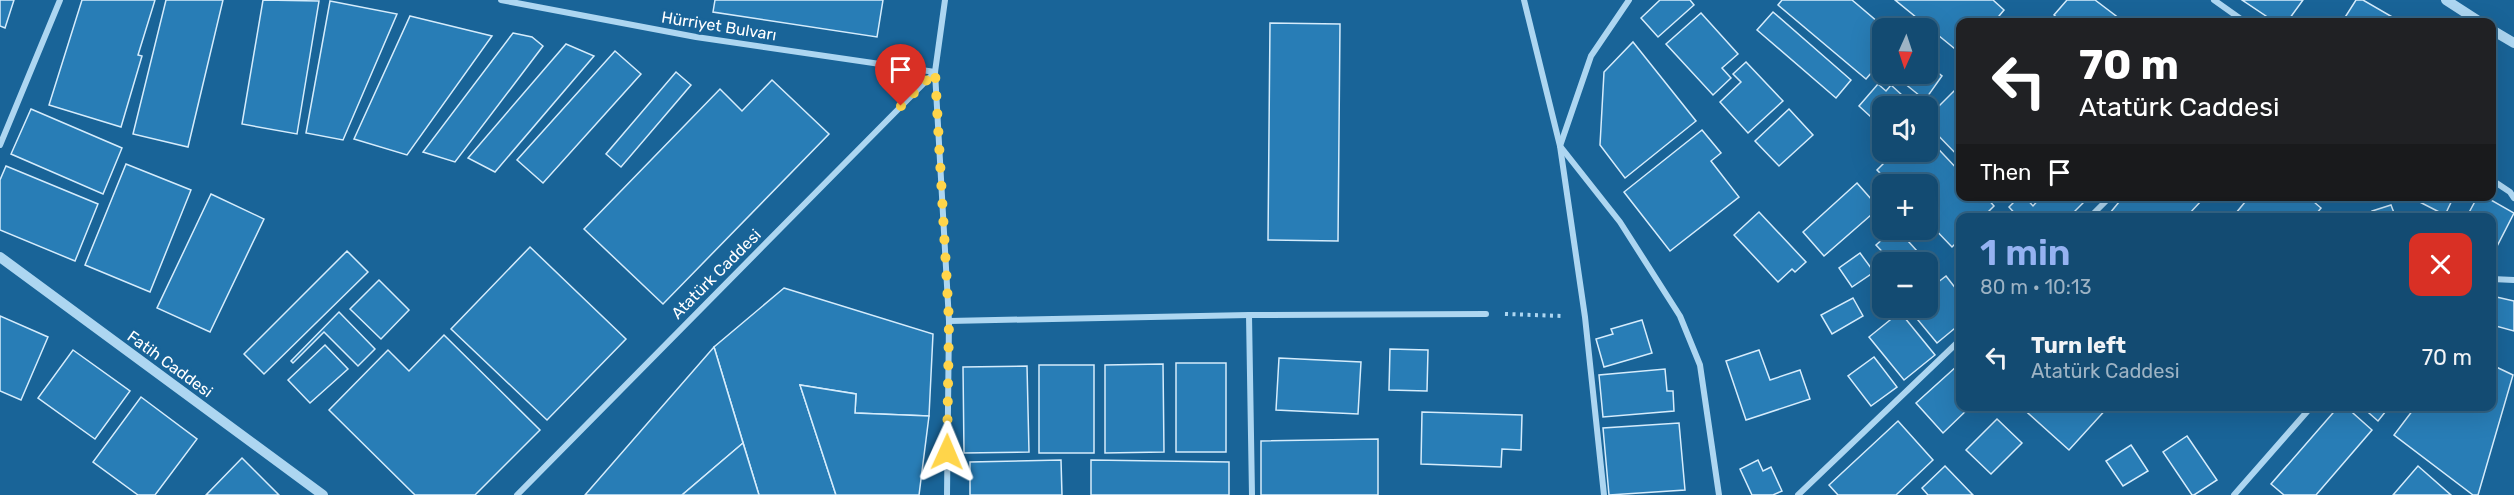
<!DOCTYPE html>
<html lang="en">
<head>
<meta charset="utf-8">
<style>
	body { margin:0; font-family:Rubik,sans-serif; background:#20557a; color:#f1f3f6; height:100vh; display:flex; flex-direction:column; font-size:22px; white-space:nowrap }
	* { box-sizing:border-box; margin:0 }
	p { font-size:20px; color:#9db3c4 }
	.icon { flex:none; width:33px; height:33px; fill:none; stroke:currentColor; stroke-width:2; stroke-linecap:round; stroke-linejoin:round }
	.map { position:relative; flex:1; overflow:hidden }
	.sheet { position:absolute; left:1956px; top:213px; width:540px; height:198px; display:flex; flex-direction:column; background:#134b72; border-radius:12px; box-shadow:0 6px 24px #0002,0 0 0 2px #326384 }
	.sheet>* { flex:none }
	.guide { position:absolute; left:1956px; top:18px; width:540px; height:183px; border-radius:12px; box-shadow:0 6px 24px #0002,0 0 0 2px #326384; background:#202124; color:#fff; overflow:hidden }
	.needle { width:39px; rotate:183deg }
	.fabs { position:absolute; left:1872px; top:18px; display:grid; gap:12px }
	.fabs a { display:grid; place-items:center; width:66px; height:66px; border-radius:12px; background:#134b72; box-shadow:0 6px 24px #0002,0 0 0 2px #326384; font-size:30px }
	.pin { position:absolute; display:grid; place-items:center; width:51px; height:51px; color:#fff; margin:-62px -26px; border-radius:50% 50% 50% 0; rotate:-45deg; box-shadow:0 0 6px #0007 }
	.pin .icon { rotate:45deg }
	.me { position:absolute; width:66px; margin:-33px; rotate:1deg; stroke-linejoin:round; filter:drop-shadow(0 0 4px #0008) }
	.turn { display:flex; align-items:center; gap:21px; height:126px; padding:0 24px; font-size:27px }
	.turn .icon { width:78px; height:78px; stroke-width:2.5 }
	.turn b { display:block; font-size:42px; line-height:51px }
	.then { display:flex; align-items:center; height:57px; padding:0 24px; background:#0003; gap:12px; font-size:22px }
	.round { display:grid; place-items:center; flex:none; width:63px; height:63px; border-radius:12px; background:#20557a }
	.summary { display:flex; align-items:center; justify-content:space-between; height:102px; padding:0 24px }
	h1 { font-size:36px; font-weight:600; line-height:45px; color:#95b2f1 }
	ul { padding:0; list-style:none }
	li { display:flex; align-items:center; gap:18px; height:84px; padding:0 24px }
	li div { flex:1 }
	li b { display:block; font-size:22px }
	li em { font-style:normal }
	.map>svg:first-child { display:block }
</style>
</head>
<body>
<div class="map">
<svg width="2514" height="495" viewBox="0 0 2514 495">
	<rect width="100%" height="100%" fill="#196498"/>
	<g fill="#287db6" stroke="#d5ecfc" stroke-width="1.5">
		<path d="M 0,0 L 14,0 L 5,28 L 0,26 Z"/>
		<path d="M 82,0 L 155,0 L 138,55 L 142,56 L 121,127 L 49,105 Z"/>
		<path d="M 166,0 L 223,0 L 188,147 L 133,134 Z"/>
		<path d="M 263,0 L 319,1 L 297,134 L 242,124 Z"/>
		<path d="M 715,0 L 883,0 L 877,37 L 713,12 Z"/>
		<path d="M 1660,0 L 1690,0 L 1694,5 L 1658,37 L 1641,18 Z"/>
		<path d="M 1782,0 L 1852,0 L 1885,28 L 1882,28 L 1882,66 L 1879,64 L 1866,79 L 1778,5 Z"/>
		<path d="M 1895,0 L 1993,0 L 2004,10 L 1994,22 L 1960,22 L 1960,53 Z"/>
		<path d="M 2067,0 L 2095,0 L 2124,22 L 2063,22 L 2054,15 Z"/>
		<path d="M 2242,0 L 2303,0 L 2287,22 L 2275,22 Z"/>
		<path d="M 2356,0 L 2363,0 L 2401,22 L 2342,22 Z"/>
		<path d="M 330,1 L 397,14 L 343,140 L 306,133 Z"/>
		<path d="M 1773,12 L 1851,80 L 1836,98 L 1757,30 Z"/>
		<path d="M 1701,13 L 1738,54 L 1722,68 L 1731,78 L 1713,95 L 1666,44 Z"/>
		<path d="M 410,16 L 492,36 L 407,155 L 354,139 Z"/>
		<path d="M 1270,23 L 1340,24 L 1338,241 L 1268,240 Z"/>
		<path d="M 513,33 L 532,37 L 543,46 L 455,162 L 423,152 Z"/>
		<path d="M 1633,42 L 1696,121 L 1625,178 L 1600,145 L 1604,72 Z"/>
		<path d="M 566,44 L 594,56 L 495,172 L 468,158 Z"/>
		<path d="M 615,51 L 641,74 L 543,183 L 517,160 Z"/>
		<path d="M 1746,62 L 1783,101 L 1748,133 L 1720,102 L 1741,82 L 1733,74 Z"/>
		<path d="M 1928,65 L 1942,76 L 1925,100 L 1904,83 L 1912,74 L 1928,74 Z"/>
		<path d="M 676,72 L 691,85 L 621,167 L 606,154 Z"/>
		<path d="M 2492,77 L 2494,125 L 2492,133 Z"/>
		<path d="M 772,80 L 829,134 L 663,304 L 584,229 L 720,89 L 742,111 Z"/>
		<path d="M 1878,84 L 1886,91 L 1891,85 L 1914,106 L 1882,106 L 1882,127 L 1859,106 Z"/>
		<path d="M 1960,85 L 1960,158 L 1928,125 L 1928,117 Z"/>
		<path d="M 31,109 L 122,148 L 103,194 L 11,154 Z"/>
		<path d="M 1789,109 L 1813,135 L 1779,166 L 1755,141 Z"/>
		<path d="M 1702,130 L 1721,153 L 1711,161 L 1739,197 L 1670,251 L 1624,192 Z"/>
		<path d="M 1928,138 L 1960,172 L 1960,196 L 1985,196 L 1994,206 L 1982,218 L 1960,218 L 1960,239 L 1952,247 L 1928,222 L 1928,184 L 1891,184 L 1877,170 L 1895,152 L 1928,152 Z"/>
		<path d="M 126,164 L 191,190 L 150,292 L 85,265 Z"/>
		<path d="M 6,166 L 98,204 L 75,261 L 0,230 L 0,180 Z"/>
		<path d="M 1857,183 L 1879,208 L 1824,256 L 1803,232 Z"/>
		<path d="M 211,194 L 264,219 L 210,332 L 157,308 Z"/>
		<path d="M 2020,196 L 2024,196 L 2033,206 L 2042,196 L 2083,196 L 2086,200 L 2068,218 L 2019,218 L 2009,207 Z"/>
		<path d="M 2124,196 L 2198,196 L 2202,200 L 2188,215 L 2190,218 L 2116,218 L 2110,213 Z"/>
		<path d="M 2250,196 L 2307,196 L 2321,208 L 2313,218 L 2242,218 L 2236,213 Z"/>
		<path d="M 2408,196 L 2454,196 L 2445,215 Z"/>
		<path d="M 2478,196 L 2484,196 L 2514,213 L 2492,256 L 2492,218 L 2466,218 Z"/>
		<path d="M 2391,205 L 2396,218 L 2374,218 L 2372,211 Z"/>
		<path d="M 1759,212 L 1806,262 L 1795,272 L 1792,269 L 1778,282 L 1734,235 Z"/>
		<path d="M 1893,230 L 1898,230 L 1927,262 L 1892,262 L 1876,245 Z"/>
		<path d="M 530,247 L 626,339 L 547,420 L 451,329 Z"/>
		<path d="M 347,251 L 368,272 L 264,374 L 244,354 Z"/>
		<path d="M 1860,253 L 1874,272 L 1852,287 L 1839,268 Z"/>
		<path d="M 1946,276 L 1960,294 L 1960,324 L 1937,343 L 1908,308 L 1928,308 L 1928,290 Z"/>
		<path d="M 379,280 L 409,310 L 381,339 L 350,309 Z"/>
		<path d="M 784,288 L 933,334 L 929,416 L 855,413 L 856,394 L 800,385 L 836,495 L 759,495 L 714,347 Z"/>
		<path d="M 2492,296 L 2514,301 L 2514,331 L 2492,325 Z"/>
		<path d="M 1853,298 L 1863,316 L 1832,334 L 1821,315 Z"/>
		<path d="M 339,312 L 375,349 L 358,366 L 324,332 L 293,363 L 291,361 Z"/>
		<path d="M 1900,312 L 1935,355 L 1904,380 L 1869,337 Z"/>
		<path d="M 0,316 L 48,337 L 21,400 L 0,391 Z"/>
		<path d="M 1642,320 L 1652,353 L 1604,367 L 1596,339 L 1613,334 L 1611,329 Z"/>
		<path d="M 444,335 L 540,430 L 475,495 L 415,495 L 329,410 L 388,350 L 409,371 Z"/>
		<path d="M 325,345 L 348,369 L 310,403 L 288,380 Z"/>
		<path d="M 714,347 L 743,443 L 682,495 L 585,495 Z"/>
		<path d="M 1390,349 L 1428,350 L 1427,391 L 1389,390 Z"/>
		<path d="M 73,350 L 130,391 L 95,439 L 38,398 Z"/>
		<path d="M 1759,350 L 1770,380 L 1800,370 L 1810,399 L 1746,420 L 1726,361 Z"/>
		<path d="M 1874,357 L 1897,387 L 1871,406 L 1848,376 Z"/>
		<path d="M 1279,358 L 1361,362 L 1358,414 L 1276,410 Z"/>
		<rect x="1176" y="363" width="50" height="89"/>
		<path d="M 1163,364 L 1164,452 L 1105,453 L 1105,365 Z"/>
		<rect x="1039" y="365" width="55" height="88"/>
		<path d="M 2492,365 L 2513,375 L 2478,495 L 2473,495 L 2394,435 L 2416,406 L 2492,406 Z"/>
		<path d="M 1027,366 L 1029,452 L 964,453 L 963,367 Z"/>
		<path d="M 1957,366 L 1960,369 L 1960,406 L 1971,406 L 1943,433 L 1916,403 Z"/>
		<path d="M 1665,369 L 1667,391 L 1673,391 L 1674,411 L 1603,417 L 1599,375 Z"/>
		<path d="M 800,385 L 856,394 L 855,413 L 929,416 L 919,495 L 836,495 Z"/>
		<path d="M 141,397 L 197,439 L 155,495 L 138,495 L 93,462 Z"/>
		<path d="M 2020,406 L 2109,406 L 2069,450 Z"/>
		<path d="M 2339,406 L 2345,406 L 2372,430 L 2316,495 L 2284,495 L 2271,484 Z"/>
		<path d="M 2361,406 L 2390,406 L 2378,421 Z"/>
		<path d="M 1422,412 L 1522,415 L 1521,450 L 1502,449 L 1501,467 L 1421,464 Z"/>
		<path d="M 1997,419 L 2022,443 L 1991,474 L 1966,450 Z"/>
		<path d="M 1898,421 L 1933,460 L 1896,495 L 1838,495 L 1829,485 Z"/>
		<path d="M 1679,423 L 1685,490 L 1609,495 L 1603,428 Z"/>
		<path d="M 2187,436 L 2217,480 L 2194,495 L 2192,495 L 2163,452 Z"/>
		<path d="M 1378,439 L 1378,495 L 1261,495 L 1261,441 Z"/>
		<path d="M 743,443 L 759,495 L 682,495 Z"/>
		<path d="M 2131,445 L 2148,471 L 2123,486 L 2106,461 Z"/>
		<path d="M 242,458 L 279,495 L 206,495 Z"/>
		<path d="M 1061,460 L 1062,495 L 970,495 L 970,462 Z"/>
		<path d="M 1091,460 L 1229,462 L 1229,495 L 1091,495 Z"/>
		<path d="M 1758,460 L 1763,471 L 1771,467 L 1782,491 L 1773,495 L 1752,495 L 1740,469 Z"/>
		<path d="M 1945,466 L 1973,495 L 1928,495 L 1922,488 Z"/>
		<path d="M 2418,466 L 2451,495 L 2393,495 Z"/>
	</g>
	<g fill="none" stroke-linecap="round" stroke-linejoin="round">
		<path stroke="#add6f1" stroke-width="4" stroke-dasharray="3 4.5" stroke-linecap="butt" d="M 1505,314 L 1563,316"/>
		<g stroke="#add6f1" stroke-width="6">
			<path d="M 501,0 L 696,37 L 935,72"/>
			<path d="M 945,0 L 935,72 L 949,321 L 947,495"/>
			<path d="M 1524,0 L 1560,146 L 1620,222 L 1680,316 L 1700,365 L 1719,495"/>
			<path d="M 2214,0 L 2245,22"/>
			<path d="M 0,145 L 60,0"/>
			<path d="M 2492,180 L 2510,192 L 2514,198"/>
			<path d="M 2089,218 L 2111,196"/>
			<path d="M 2492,279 L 2514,280"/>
			<path d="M 1249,315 L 1252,495"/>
			<path d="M 949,321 L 1249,315 L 1486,314"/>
			<path d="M 517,495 L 935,72"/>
			<path d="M 1604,495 L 1585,317 L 1560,146 L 1591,56 L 1629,0"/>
			<path d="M 1798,495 L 1960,340"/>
			<path d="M 2234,495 L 2312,406"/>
		</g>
		<g stroke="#add6f1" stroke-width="10">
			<path d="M 2446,0 L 2480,22"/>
			<path d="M 2492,30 L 2514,43"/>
			<path d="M 0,257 L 323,495"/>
		</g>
	</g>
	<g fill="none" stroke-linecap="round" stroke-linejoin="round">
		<path stroke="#ffd54a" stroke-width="10" stroke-dasharray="0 18" d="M 901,106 L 935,72 L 949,321 L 947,452"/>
	</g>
	<g text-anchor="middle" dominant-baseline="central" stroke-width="6" stroke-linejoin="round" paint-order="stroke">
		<g font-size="16" fill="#fff" stroke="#196498">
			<text transform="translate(719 26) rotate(9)">Hürriyet Bulvarı</text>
			<text transform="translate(716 274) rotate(-45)">Atatürk Caddesi</text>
			<text transform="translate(170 364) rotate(36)">Fatih Caddesi</text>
		</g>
	</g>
</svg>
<div class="fabs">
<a><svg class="needle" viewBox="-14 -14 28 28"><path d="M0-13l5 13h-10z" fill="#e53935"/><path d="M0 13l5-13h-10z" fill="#9db3c4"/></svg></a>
<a><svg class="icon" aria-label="sound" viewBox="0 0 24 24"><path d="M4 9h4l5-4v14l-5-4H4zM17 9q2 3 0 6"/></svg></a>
<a>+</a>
<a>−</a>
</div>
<div class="pin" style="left:901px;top:106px;background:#d93025"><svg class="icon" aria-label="arrive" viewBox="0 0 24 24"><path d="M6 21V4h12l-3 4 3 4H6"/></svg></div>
<svg class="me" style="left:947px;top:452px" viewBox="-20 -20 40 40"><path d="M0-17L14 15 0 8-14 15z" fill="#ffd54a" stroke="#fff" stroke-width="4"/></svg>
<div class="guide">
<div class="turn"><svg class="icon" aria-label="left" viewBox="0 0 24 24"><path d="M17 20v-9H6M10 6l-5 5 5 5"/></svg><div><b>70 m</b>Atatürk Caddesi</div></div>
<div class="then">Then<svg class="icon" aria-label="arrive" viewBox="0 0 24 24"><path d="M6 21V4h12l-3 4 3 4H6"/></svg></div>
</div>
<section class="sheet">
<div class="summary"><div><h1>1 min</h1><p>80 m · 10:13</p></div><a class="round" style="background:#d93025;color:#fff"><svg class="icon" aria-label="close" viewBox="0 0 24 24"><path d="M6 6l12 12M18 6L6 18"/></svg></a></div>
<ul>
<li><svg class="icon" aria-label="left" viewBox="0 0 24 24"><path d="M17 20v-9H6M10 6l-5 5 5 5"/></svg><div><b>Turn left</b><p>Atatürk Caddesi</p></div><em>70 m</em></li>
</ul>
</section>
</div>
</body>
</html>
